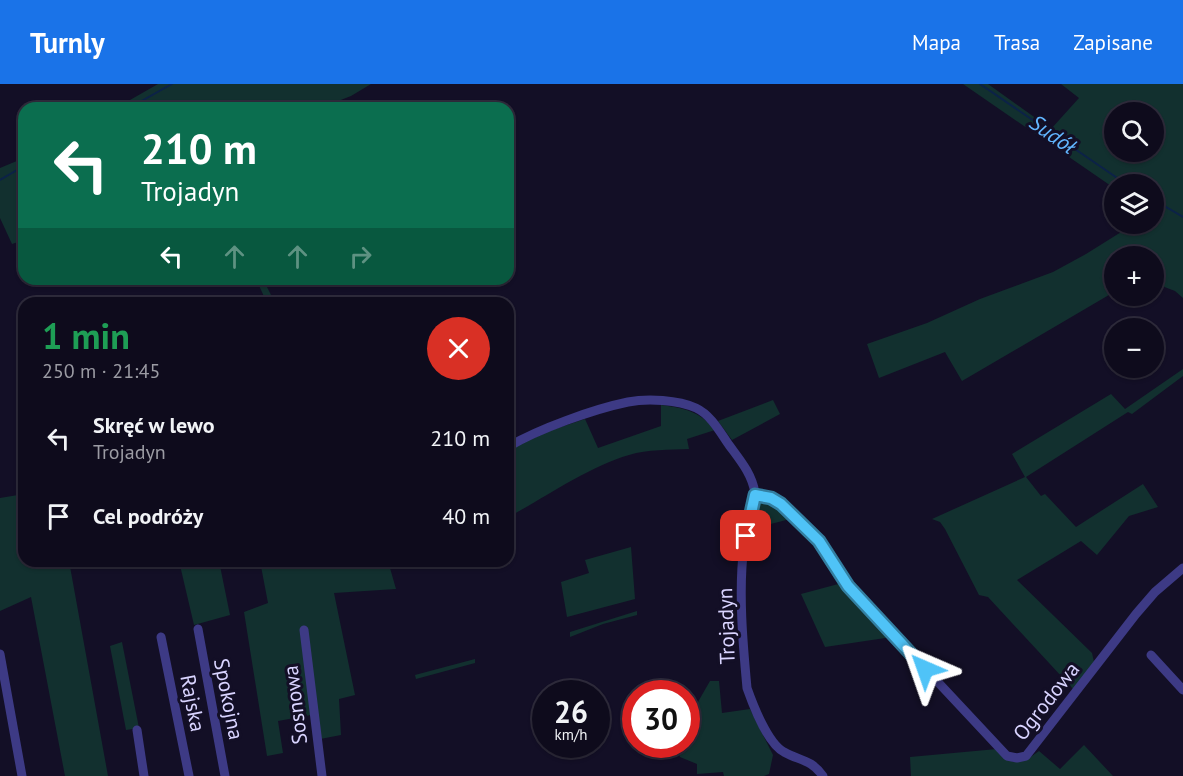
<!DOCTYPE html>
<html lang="pl">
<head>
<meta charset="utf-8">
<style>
	body { margin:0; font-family:"PT Sans",sans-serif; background:#171425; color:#f1f3f6; height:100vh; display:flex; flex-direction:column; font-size:22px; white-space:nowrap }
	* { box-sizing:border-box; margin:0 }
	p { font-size:20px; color:#9b9ba3 }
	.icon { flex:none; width:33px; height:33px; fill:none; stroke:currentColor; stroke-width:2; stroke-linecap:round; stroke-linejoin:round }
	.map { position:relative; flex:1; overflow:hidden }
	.side { position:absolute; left:18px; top:213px; width:496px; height:270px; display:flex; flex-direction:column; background:#0e0b1c; border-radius:18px; box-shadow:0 2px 4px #0004,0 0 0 2px #2e2b3b }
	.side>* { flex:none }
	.banner { position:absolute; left:18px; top:18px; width:496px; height:183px; border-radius:18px; box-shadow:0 2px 4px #0004,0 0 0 2px #2e2b3b; background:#0b6e4f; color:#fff; overflow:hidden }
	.tools { position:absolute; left:1104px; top:18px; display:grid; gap:12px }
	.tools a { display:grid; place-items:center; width:60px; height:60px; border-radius:50%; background:#0e0b1c; box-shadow:0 2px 4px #0004,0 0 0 2px #2e2b3b; font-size:30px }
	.speed { position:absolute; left:532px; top:596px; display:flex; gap:12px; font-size:30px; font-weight:700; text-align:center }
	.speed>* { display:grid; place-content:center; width:78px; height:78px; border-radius:50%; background:#0e0b1c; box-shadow:0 2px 4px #0004,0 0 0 2px #2e2b3b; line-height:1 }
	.speed small { font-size:15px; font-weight:400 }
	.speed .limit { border:9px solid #d22; background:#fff; color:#111 }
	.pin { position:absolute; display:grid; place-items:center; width:51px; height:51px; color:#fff; margin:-26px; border-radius:12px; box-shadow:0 3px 9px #0006 }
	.me { position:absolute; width:66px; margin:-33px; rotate:317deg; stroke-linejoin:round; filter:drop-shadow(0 0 4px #0008) }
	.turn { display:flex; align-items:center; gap:21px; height:126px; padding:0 24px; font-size:27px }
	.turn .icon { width:78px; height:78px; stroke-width:2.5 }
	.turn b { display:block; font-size:42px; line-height:51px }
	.lanes { display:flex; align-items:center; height:57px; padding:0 24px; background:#0003; justify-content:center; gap:30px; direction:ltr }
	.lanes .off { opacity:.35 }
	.round { display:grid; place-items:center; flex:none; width:63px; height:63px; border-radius:32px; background:#171425 }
	.overview { display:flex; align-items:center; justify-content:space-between; height:102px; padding:0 24px }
	h1 { font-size:36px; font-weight:800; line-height:45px; color:#1e9e55 }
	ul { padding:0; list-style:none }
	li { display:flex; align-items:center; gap:18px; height:78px; padding:0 24px }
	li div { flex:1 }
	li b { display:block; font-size:22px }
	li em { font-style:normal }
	header { display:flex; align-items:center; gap:36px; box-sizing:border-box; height:84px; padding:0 30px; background:#1a73e8; color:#fff }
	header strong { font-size:28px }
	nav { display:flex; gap:33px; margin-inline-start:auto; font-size:21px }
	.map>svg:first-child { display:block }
</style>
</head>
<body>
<header>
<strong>Turnly</strong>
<nav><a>Mapa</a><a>Trasa</a><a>Zapisane</a></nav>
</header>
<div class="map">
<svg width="1183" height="692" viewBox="0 0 1183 692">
	<rect width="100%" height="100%" fill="#130f26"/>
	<g fill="#12302f" fill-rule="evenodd">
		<path d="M 158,0 L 371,0 L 351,12 L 320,24 L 116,24 Z"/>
		<path d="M 963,0 L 988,0 L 1051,45 L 1079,14 L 1061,0 L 1183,0 L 1183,214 L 1175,207 L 1154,199 L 1154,172 L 1114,172 L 1114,208 L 962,297 L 945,268 L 879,294 L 867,260 L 927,239 L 980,215 L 1053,188 L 1086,170 L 1134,140 L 1154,140 L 1154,100 L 1114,100 L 1114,104 ZM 1114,28 L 1154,28 L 1154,68 L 1114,68 Z"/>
		<path d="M 24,74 L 24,156 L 12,160 L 0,134 L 0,84 Z"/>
		<path d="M 256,195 L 263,195 L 275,219 L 267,219 Z"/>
		<path d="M 1183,285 L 1183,292 L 1132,330 L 1128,328 L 1026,393 L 1041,412 L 1045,410 L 1076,443 L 1143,400 L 1158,423 L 1129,432 L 1097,471 L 1081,457 L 1017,496 L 1092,569 L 1094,578 L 1074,606 L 988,513 L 979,511 L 945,445 L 940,438 L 932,435 L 1025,393 L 1012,370 L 1111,310 L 1125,325 Z"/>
		<path d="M 773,316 L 780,330 L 732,356 L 718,337 Z"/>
		<path d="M 661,321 C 683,324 700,327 715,346 L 687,355 L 689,365 C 669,366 648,365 629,371 C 591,382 548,411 514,430 L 509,421 L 508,366 L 549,347 L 585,335 L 598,364 L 661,342 Z"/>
		<path d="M 24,410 L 24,477 L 69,477 L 108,692 L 65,692 L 31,513 L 0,527 L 0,414 Z"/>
		<path d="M 760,416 C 773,418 782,424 790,435 L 752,445 L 757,419 Z"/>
		<path d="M 631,463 L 635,515 L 567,533 L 561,498 L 589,489 L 585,476 Z"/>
		<path d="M 179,477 L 219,477 L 230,531 L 194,541 Z"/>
		<path d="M 260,477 L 388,477 L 396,505 L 334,509 L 355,611 L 339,615 L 341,651 L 315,656 L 311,631 L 278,637 L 283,669 L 267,672 L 244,528 L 268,519 Z"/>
		<path d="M 842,499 L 892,553 L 825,563 L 801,510 Z"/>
		<path d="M 637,527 L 637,531 L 603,540 L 570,553 L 570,548 Z"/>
		<path d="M 122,558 L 139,644 L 126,646 L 110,562 Z"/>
		<path d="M 475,575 L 475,579 L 416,595 L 415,591 Z"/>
		<path d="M 710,597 L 719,597 L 722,629 L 750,625 L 773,671 L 769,690 L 764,692 L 724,692 L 723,688 L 697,690 L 697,680 L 680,673 L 676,660 L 687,660 L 687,637 Z"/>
		<path d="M 1084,661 L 1113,692 L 911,692 L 910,673 L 997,665 L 1013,678 L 1029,674 L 1039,667 L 1060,685 Z"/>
	</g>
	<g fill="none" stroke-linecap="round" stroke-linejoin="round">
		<g stroke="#0c2248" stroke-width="2">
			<path d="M 980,0 L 1126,100"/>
			<path d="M 129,24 L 172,0"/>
			<path d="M 0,96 L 24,82"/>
			<path d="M 1154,116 L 1183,133"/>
		</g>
		<g stroke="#3d3a85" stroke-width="9">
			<path d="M 508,363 C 538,345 594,325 628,318 C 648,314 678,316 696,324 C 711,331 720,348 729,361 C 740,376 752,390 755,409 C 757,424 746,447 744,462 C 738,506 743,561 747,604 C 753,621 768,660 784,668 C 800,677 811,675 823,692"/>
			<path d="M 755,411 L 771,414 L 781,420 L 819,457 L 848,502 L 1007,672 L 1017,674 L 1026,672 L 1136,530 L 1155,508 L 1183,484"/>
			<path d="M 198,545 L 225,692"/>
			<path d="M 304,546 L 322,692"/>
			<path d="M 161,553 L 189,692"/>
			<path d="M 0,570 L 22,692"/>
			<path d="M 1151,571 L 1183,606"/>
			<path d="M 137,646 L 144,692"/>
		</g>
	</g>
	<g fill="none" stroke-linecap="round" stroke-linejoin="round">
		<g stroke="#337fa1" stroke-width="15">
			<path id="route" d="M 746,452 L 755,411 L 771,414 L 781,420 L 819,457 L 848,502 L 925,585"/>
		</g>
		<use href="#route" stroke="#4fc3f7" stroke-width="10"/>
	</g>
	<g text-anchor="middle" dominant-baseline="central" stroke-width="6" stroke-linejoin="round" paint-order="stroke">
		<g font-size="21" fill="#d9d4ff" stroke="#130f26">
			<text transform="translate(726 542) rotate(-92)">Trojadyn</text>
			<text transform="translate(229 615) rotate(79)">Spokojna</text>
			<text transform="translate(1046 617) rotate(-52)">Ogrodowa</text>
			<text transform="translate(193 619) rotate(79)">Rajska</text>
			<text transform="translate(295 621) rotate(-97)">Sosnowa</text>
		</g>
		<g font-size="22" font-style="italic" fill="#62b6ff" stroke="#130f26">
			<text transform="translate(1053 50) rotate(35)">Sudół</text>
		</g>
	</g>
</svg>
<div class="tools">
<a><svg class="icon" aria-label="search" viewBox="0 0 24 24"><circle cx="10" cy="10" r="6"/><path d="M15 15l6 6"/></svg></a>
<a><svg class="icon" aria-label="layers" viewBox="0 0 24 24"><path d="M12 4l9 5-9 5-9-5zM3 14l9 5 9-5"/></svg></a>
<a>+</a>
<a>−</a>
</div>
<div class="speed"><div>26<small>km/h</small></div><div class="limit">30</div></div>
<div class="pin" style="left:746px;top:452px;background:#d93025"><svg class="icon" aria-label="arrive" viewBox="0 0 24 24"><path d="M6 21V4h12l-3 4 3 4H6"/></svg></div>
<svg class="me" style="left:925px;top:585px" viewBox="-20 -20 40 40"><path d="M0-17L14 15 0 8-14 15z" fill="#4fc3f7" stroke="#fff" stroke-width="4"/></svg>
<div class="banner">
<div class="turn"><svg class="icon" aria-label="left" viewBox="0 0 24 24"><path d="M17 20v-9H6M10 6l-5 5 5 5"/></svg><div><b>210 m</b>Trojadyn</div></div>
<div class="lanes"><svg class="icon" aria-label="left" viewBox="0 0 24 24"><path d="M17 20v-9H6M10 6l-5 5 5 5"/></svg><svg class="icon off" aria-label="ahead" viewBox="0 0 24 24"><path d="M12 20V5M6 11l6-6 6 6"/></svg><svg class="icon off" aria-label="ahead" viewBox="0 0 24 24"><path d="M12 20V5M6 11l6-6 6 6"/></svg><svg class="icon off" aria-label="right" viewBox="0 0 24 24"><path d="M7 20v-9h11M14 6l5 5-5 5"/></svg></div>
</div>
<section class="side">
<div class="overview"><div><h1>1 min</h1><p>250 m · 21:45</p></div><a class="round" style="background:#d93025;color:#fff"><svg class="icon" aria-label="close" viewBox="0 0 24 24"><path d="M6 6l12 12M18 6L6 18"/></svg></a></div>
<ul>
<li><svg class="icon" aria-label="left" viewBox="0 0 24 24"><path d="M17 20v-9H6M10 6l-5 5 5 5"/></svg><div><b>Skręć w lewo</b><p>Trojadyn</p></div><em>210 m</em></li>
<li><svg class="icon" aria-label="arrive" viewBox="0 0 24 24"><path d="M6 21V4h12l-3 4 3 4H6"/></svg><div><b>Cel podróży</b></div><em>40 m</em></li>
</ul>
</section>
</div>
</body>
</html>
